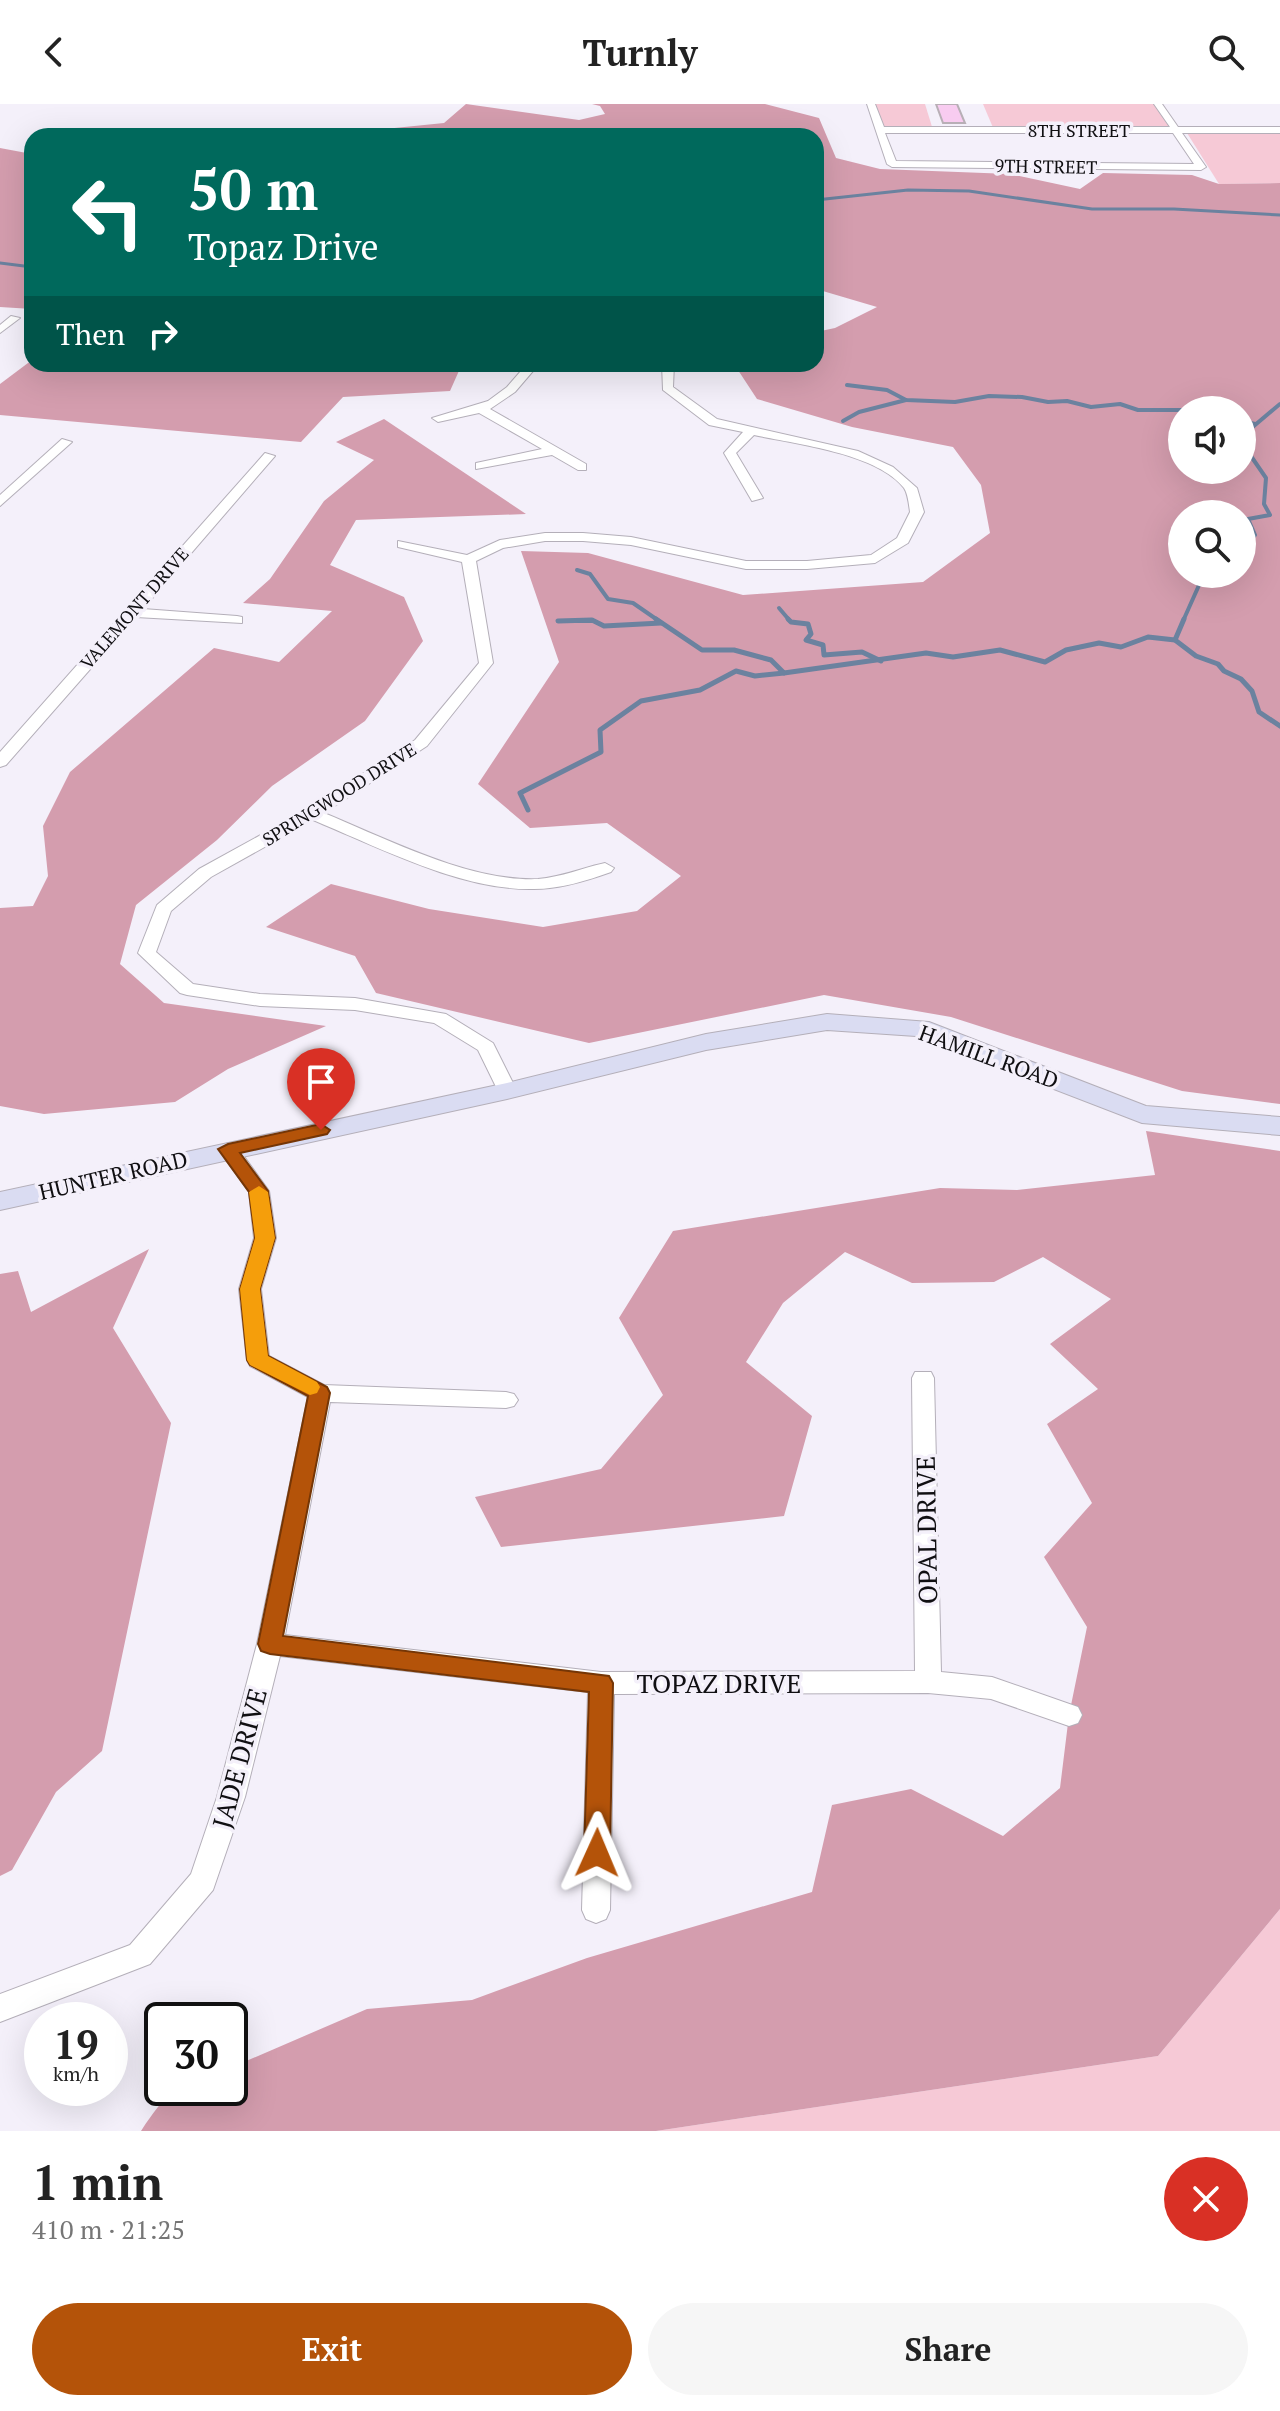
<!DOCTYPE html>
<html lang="en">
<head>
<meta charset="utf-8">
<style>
	body { margin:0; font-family:"PT Serif",serif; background:#f6f6f6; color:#222; height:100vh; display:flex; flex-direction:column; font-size:30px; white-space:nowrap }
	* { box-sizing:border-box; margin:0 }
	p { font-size:26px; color:#767676 }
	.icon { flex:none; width:44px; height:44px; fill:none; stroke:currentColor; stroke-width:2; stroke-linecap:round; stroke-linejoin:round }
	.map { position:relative; height:2027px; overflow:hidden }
	.details { display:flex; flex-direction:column; background:#fff; flex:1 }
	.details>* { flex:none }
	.banner { position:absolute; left:24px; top:24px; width:800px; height:244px; border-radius:24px; box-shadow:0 8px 32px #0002; background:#00695c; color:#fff; overflow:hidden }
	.tools { position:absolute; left:1168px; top:292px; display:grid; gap:16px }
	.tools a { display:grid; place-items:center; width:88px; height:88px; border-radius:50%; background:#fff; box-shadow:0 8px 32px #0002; font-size:40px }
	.speed { position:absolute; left:24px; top:1898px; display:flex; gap:16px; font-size:40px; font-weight:700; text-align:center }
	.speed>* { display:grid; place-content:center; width:104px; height:104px; border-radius:50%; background:#fff; box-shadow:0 8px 32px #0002; line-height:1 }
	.speed small { font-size:20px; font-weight:400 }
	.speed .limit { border:4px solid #111; border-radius:12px; background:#fff; color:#111 }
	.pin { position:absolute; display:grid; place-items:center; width:68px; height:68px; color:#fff; margin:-82px -34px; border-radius:50% 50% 50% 0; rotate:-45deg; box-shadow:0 0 8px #0007 }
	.pin .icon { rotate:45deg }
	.me { position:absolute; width:88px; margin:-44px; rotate:1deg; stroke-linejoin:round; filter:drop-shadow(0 0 6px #0008) }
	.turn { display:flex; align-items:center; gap:28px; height:168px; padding:0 32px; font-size:36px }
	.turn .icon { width:104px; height:104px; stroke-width:2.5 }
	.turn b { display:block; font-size:56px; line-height:68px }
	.then { display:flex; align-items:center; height:76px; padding:0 32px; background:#0003; gap:16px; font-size:30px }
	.round { display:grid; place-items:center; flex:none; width:84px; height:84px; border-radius:42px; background:#f6f6f6 }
	.headline { display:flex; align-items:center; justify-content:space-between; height:136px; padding:0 32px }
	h1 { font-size:48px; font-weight:800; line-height:60px }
	.primary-button { display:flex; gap:16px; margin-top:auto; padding:16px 32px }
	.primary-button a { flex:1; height:92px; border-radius:48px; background:#b45309; color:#fff; font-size:32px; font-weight:800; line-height:92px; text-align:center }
	.primary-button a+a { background:#f6f6f6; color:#222 }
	header { display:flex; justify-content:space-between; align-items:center; height:104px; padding:0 32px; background:#fff; font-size:36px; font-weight:800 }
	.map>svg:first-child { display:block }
</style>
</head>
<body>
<header><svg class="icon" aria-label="back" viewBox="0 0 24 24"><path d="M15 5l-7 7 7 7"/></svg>Turnly<svg class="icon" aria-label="search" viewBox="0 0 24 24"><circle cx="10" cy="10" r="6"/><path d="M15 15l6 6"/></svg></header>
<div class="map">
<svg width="1280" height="2027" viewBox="0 0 1280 2027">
	<rect width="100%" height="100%" fill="#f4f0fa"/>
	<g fill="#f6c9d6">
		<path d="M 871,0 L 925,0 L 933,26 L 879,26 Z"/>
		<path d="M 983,0 L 1158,0 L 1174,26 L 994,26 Z"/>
		<path d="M 1187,29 L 1280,29 L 1280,79 L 1219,80 Z"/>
		<path d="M 1280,1805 L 1280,2027 L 656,2027 L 1158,1952 Z"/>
	</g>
	<g fill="#d49dae" fill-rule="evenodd">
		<path d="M 466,0 L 579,16 L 605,10 L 600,2 L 592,0 L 765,0 L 819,14 L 836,54 L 880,65 L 1010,70 L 1080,85 L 1103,69 L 1192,71 L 1219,80 L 1280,79 L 1280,1000 L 1182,987 L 951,913 L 824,891 L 589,939 L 376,889 L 355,852 L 266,823 L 331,780 L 429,805 L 543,823 L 637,807 L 681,772 L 607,719 L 530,724 L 478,680 L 559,558 L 521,447 L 588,449 L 743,491 L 923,478 L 990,429 L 981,381 L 953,343 L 852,323 L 757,295 L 734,260 L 816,260 L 816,228 L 835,224 L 877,203 L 816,185 L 816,32 L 338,32 L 345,29 L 444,19 ZM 1242,306 L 1242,366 L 1182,366 L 1182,306 ZM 1182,410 L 1242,410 L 1242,470 L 1182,470 Z"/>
		<path d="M 0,44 L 32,50 L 32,205 L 0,203 Z"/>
		<path d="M 32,256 L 32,260 L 462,260 L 450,287 L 343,293 L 301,338 L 0,311 L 0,280 Z"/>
		<path d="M 384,315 L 526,410 L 356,416 L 330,461 L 404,493 L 423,537 L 365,617 L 272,682 L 217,736 L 136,801 L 120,860 L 164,899 L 326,922 L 228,965 L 175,998 L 44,1010 L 0,1002 L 0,804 L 33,802 L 48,772 L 43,722 L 70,668 L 214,544 L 279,558 L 332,507 L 243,499 L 270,475 L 324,397 L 374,356 L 336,338 Z"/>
		<path d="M 1146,1027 L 1280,1047 L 1280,1805 L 1158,1952 L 656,2027 L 141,2027 C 173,1979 174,1984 230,1984 L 230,1964 L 367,1905 L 472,1896 L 587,1854 L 812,1788 L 832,1701 L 911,1685 L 1003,1732 L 1060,1684 L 1069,1611 L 1087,1523 L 1044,1453 L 1092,1399 L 1047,1320 L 1098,1285 L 1050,1240 L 1111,1195 L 1043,1153 L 994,1178 L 912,1179 L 845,1148 L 783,1199 L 746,1258 L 812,1312 L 784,1412 L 501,1443 L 475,1393 L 601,1365 L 663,1291 L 619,1214 L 673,1127 L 940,1084 L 1017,1086 L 1155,1071 Z"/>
		<path d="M 149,1145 L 113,1224 L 171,1319 L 102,1647 L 56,1688 L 12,1766 L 0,1772 L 0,1170 L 18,1167 L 31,1208 Z"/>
	</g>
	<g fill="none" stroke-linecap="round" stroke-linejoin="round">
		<g stroke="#6b829f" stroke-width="3">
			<path d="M 816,96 L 908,86 L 969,87 L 1092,105 L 1174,105 L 1280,111"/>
			<path d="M 0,159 L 32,163"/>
		</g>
		<g stroke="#6b829f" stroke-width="4">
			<path d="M 847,281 L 887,286 L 906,296 L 955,298 L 989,292 L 1022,293 L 1048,298 L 1067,297 L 1091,303 L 1120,300 L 1138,306 L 1188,306"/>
			<path d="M 843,317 L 859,308 L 906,296"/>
			<path d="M 1242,317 L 1255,320"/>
			<path d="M 1242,332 L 1280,300"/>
			<path d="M 1242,339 L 1266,374 L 1264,400 L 1270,411 L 1248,415 L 1255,431 L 1242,444"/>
			<path d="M 577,466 L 590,470 L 608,495 L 633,499 L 659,517"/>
			<path d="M 779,504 L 790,517"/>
			<path d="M 568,517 L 593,517"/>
			<path d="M 1183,517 L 1204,470"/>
		</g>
		<g stroke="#6b829f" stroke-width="5">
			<path d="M 656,515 L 702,546 L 734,546 L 771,556 L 784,569 L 926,549 L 953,553 L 1000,546 L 1045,558 L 1066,546 L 1099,539 L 1121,543 L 1148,533 L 1175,536 L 1196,552 L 1218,560 L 1224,567 L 1241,575 L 1252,587 L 1259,608 L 1280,622"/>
			<path d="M 788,515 L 791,518 L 808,520 L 811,530 L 806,536 L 823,541 L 824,551 L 862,548 L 881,557"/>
			<path d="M 558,517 L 592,516 L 604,522 L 661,519"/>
			<path d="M 1175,536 L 1184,515"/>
			<path d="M 528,706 L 520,689 L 601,648 L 600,626 L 641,597 L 700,586 L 736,567 L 755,572 L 784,569"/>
		</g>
	</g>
	<path fill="#f8ccf0" stroke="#b8afb6" stroke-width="2" d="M 936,0 L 957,0 L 965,19 L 943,19 Z"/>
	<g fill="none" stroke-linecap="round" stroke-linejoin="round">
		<g stroke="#b4afb9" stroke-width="2">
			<g id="street">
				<path d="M 867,0 L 875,0 L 884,23 L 1170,23 L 1154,0 L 1162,0 L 1178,23 L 1280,23 L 1280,29 L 1182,29 L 1206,63 L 1201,66 L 892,63 L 887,60 ZM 885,29 L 1173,29 L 1194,60 L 896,57 Z"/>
				<path d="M 11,212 L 20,214 L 0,229 L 0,221 Z"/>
				<path d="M 527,260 L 539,260 L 515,288 L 490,305 L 586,360 L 586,366 L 578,366 L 552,351 L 476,365 L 476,359 L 542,345 L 479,309 L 438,318 L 432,314 L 488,297 L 507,283 Z"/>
				<path d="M 662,260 L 674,260 L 673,283 L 717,315 L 858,347 L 893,363 L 917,384 L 924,408 L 908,439 L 875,459 L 807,465 L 746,465 L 631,441 L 583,437 L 545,437 L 503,444 L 476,457 L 493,559 L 427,642 L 324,709 C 387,735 470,778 538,775 C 562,773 582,764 605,759 L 614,764 L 611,768 C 586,777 560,785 534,785 C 462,787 378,743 313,716 L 211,773 L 171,807 L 156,848 L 193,880 L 260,890 L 355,894 L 446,910 L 493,939 L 517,987 L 514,991 L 500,991 L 478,946 L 434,919 L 355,906 L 260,902 L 187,891 L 180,889 L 138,849 L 157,801 L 199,765 L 306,706 L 415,636 L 479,559 L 462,458 L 398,443 L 398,437 L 467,451 L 500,436 L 545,429 L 583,429 L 631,433 L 746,457 L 807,457 L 871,451 L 897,434 L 910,408 C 909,401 908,390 904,384 C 877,349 795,340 754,331 L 736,349 L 763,394 L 752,397 L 724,349 L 743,328 L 709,321 L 663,286 Z"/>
				<path d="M 62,335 L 72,338 L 0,402 L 0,391 Z"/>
				<path d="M 265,349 L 275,352 L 143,505 L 237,512 L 242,513 L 242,519 L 136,513 L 6,661 L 0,663 L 0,648 Z"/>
				<path d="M 228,1039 L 235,1040 L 269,1087 L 276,1134 L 261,1185 L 269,1252 L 324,1281 L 506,1288 L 514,1290 L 518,1296 L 514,1302 L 506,1304 L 330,1298 L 285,1531 L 601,1568 L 915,1567 L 912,1274 L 915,1268 L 931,1268 L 934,1274 L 941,1568 L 992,1573 L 1078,1603 L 1082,1611 L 1078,1619 L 1069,1622 L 991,1595 L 928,1589 L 614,1590 L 610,1806 L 606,1815 L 596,1819 L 586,1815 L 582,1806 L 588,1588 L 280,1552 L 245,1693 L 213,1786 L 150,1860 L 0,1918 L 0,1890 L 130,1841 L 191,1770 L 217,1693 L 257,1540 L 308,1293 L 250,1262 L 247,1256 L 239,1185 L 254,1134 L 249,1088 L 218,1045 Z"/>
			</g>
		</g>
		<g stroke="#b4afb9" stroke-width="2">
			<path id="secondary" d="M 827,910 L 929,918 L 1146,1002 L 1280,1013 L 1280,1031 L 1142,1019 L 916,932 L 827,926 L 706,946 L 507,995 L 0,1106 L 0,1088 L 507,979 L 706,930 Z"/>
		</g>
		<use href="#street" fill="#fff" fill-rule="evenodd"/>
		<use href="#secondary" fill="#dadcf2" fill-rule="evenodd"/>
	</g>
	<path fill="#b45309" stroke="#753606" stroke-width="2" d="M 321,1020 L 330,1026 L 327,1030 L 240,1049 L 268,1087 L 275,1134 L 260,1185 L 268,1252 L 327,1283 L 330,1289 L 283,1532 L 609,1572 L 613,1579 L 610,1749 L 606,1757 L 597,1761 L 588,1757 L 584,1749 L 589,1588 L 270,1550 L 261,1547 L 258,1540 L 308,1292 L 250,1261 L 247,1256 L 240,1185 L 255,1134 L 249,1088 L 218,1045 L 228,1040 Z"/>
	<path fill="#f59e0b" d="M 259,1082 L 268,1088 L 275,1134 L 260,1185 L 268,1252 L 317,1278 L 320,1283 L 317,1289 L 310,1291 L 250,1261 L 247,1256 L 240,1185 L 255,1134 L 249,1088 Z"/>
	<g text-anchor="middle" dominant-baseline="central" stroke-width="7" stroke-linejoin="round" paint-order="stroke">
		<g font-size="18" fill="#100f12" stroke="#f4f0fa">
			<text x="1079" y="26">8TH STREET</text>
			<text transform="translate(1046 62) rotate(1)">9TH STREET</text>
			<text transform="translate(134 504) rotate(-49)">VALEMONT DRIVE</text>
			<text transform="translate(339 690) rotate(-32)">SPRINGWOOD DRIVE</text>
		</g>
		<g font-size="22" fill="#100f12" stroke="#f4f0fa">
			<text transform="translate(989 952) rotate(20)">HAMILL ROAD</text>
			<text transform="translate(113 1071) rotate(-13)">HUNTER ROAD</text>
		</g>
		<g font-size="26" fill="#100f12" stroke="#f4f0fa">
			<text transform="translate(926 1426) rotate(-91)">OPAL DRIVE</text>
			<text x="719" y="1579">TOPAZ DRIVE</text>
			<text transform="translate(239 1654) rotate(-75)">JADE DRIVE</text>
		</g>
	</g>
</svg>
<div class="tools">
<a><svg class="icon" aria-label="sound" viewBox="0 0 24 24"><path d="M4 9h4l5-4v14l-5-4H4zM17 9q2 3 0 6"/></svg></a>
<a><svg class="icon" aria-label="search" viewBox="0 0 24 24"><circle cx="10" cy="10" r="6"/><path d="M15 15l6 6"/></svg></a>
</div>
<div class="speed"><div>19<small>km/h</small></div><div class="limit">30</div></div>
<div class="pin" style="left:321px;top:1026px;background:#d93025"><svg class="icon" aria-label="arrive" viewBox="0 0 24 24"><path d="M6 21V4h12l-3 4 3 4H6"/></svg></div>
<svg class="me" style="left:597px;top:1749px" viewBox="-20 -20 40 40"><path d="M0-17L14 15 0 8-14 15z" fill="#b45309" stroke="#fff" stroke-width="4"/></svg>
<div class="banner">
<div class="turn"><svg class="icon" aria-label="left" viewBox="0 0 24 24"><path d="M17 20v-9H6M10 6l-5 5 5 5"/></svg><div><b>50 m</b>Topaz Drive</div></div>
<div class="then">Then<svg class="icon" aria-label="right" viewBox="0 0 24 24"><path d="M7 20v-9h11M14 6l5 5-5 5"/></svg></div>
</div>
</div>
<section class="details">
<div class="headline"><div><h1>1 min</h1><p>410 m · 21:25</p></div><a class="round" style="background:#d93025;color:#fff"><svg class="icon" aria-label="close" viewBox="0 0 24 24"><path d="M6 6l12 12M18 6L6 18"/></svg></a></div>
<div class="primary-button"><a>Exit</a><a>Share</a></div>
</section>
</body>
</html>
